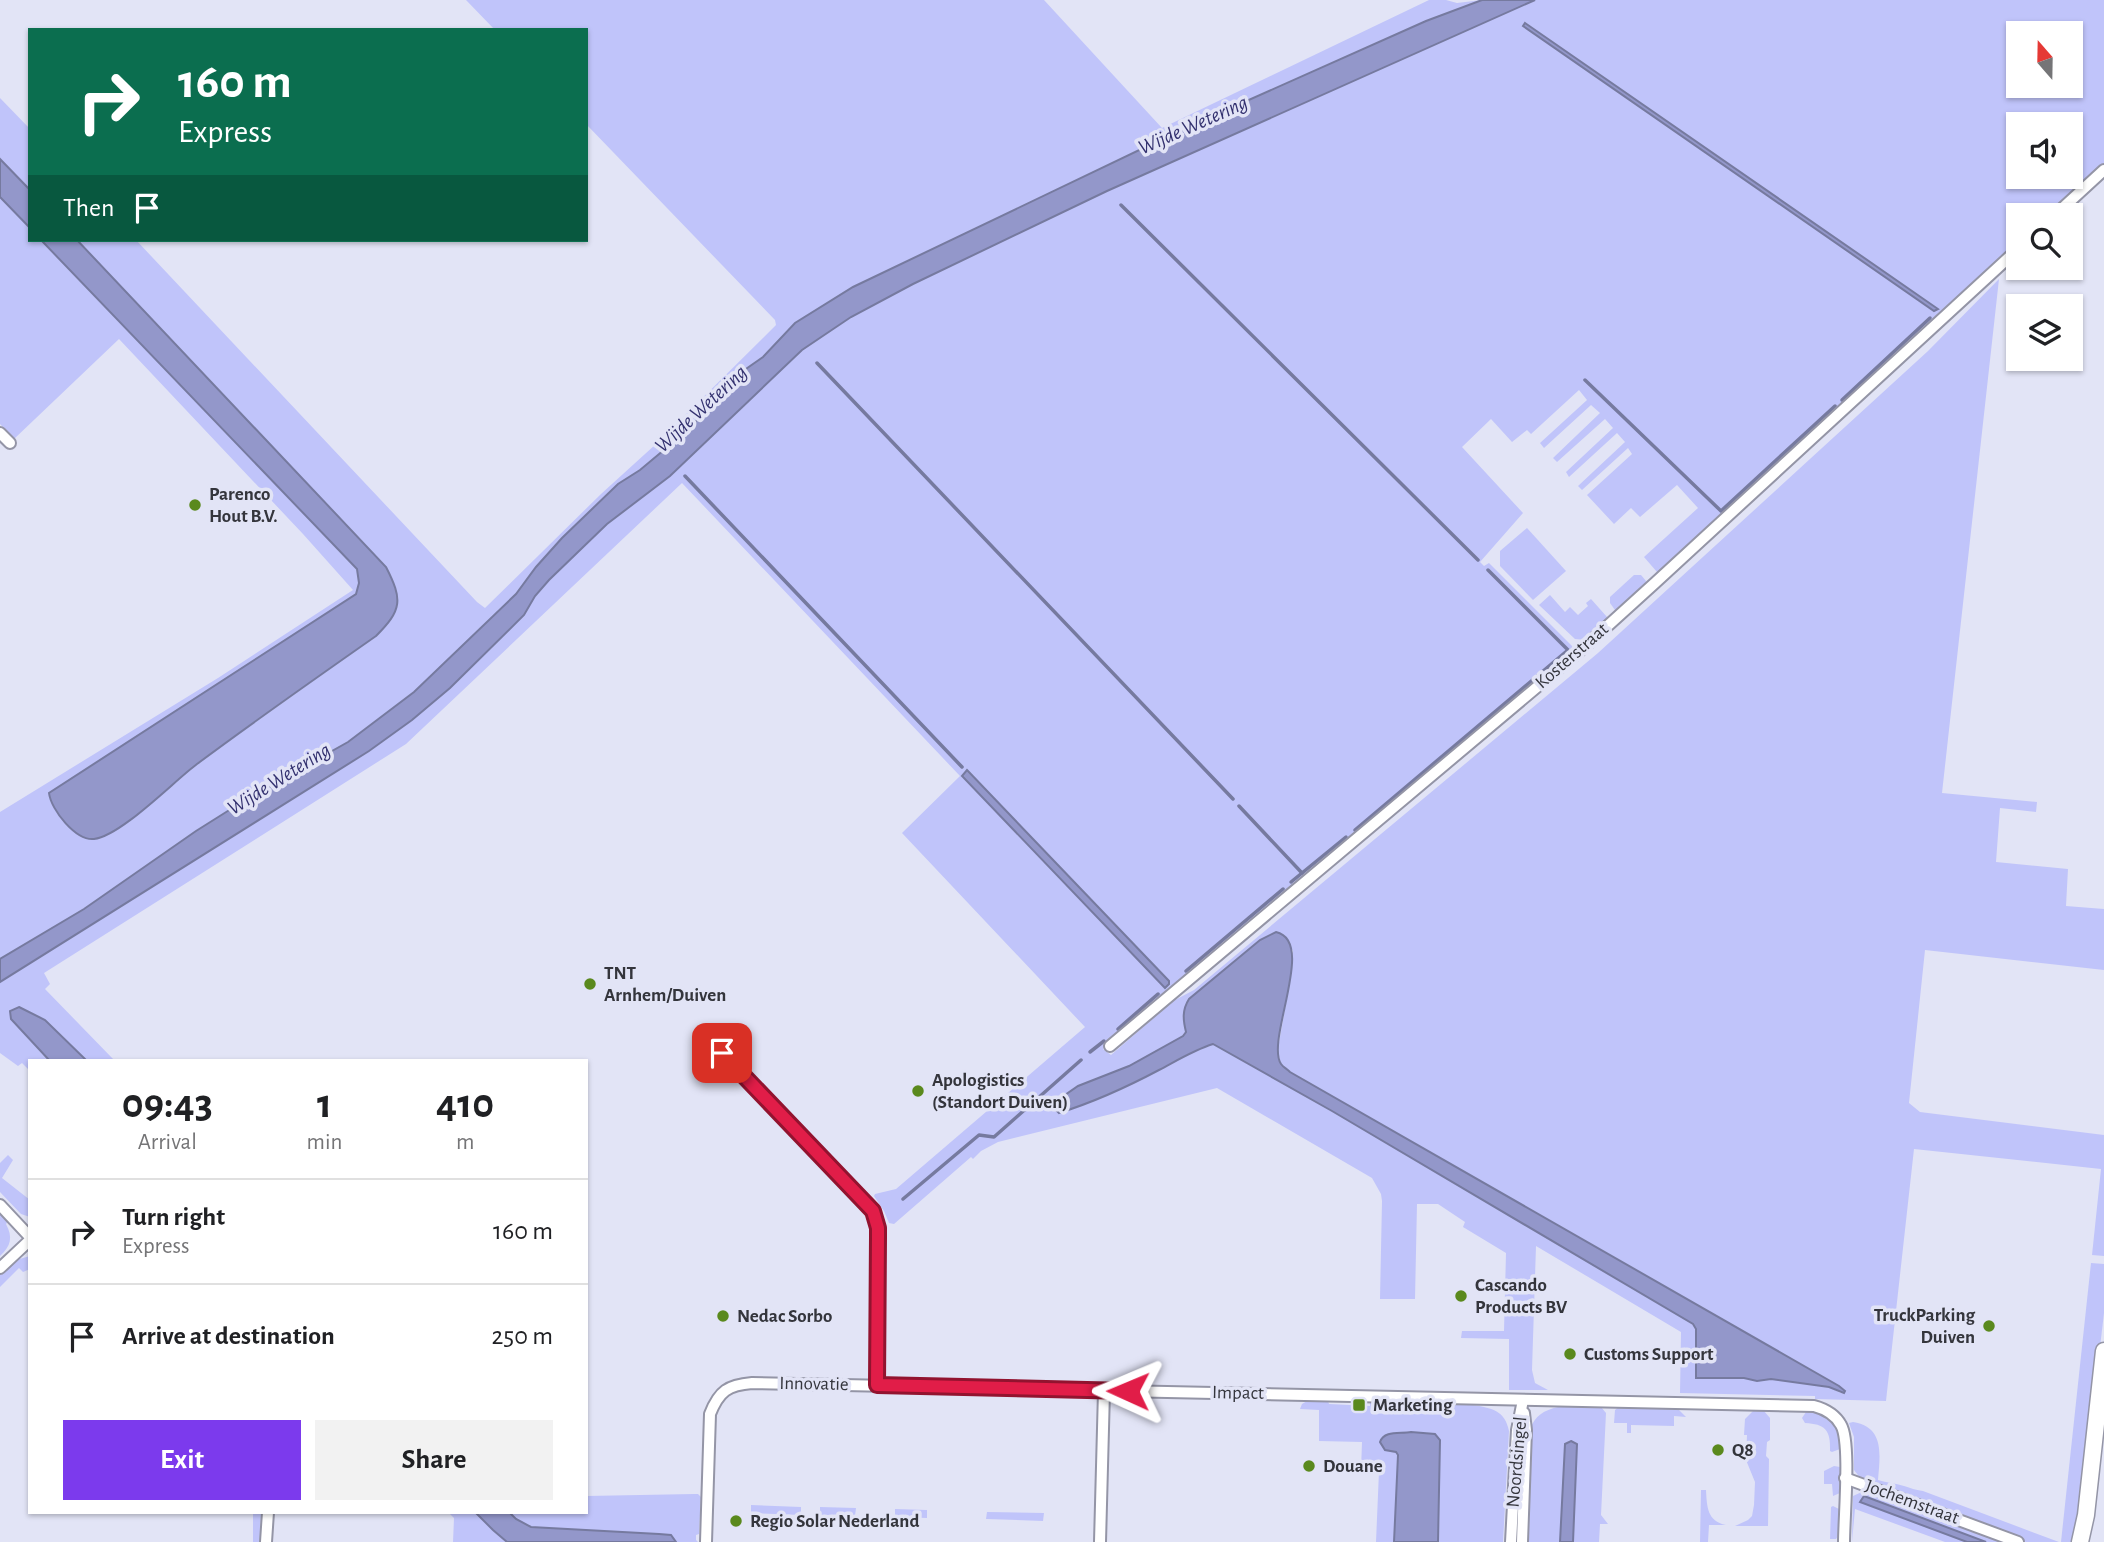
<!DOCTYPE html>
<html lang="en">
<head>
<meta charset="utf-8">
<style>
	body { margin:0; font-family:"Alegreya Sans",sans-serif; background:#f2f2f2; color:#202124; height:100vh; display:flex; flex-direction:column; font-size:26px; white-space:nowrap }
	* { box-sizing:border-box; margin:0 }
	p { font-size:23px; color:#757577 }
	.icon { flex:none; width:38px; height:38px; fill:none; stroke:currentColor; stroke-width:2; stroke-linecap:round; stroke-linejoin:round }
	.map { position:relative; flex:1; overflow:hidden }
	.sheet { position:absolute; left:28px; top:1059px; width:560px; height:455px; display:flex; flex-direction:column; background:#fff; border-radius:0px; box-shadow:0 2px 5px #0004 }
	.sheet>* { flex:none }
	.top-card { position:absolute; left:28px; top:28px; width:560px; height:214px; border-radius:0px; box-shadow:0 2px 5px #0004; background:#0b6e4f; color:#fff; overflow:hidden }
	.needle { width:46px; rotate:340deg }
	.buttons { position:absolute; left:2006px; top:21px; display:grid; gap:14px }
	.buttons a { display:grid; place-items:center; width:77px; height:77px; border-radius:0px; background:#fff; box-shadow:0 2px 5px #0004; font-size:35px }
	.pin { position:absolute; display:grid; place-items:center; width:60px; height:60px; color:#fff; margin:-30px; border-radius:14px; box-shadow:0 4px 10px #0006 }
	.me { position:absolute; width:77px; margin:-38px; rotate:271deg; stroke-linejoin:round; filter:drop-shadow(0 0 5px #0008) }
	.turn { display:flex; align-items:center; gap:24px; height:147px; padding:0 35px; font-size:32px }
	.turn .icon { width:91px; height:91px; stroke-width:2.5 }
	.turn b { display:block; font-size:49px; line-height:60px }
	.then { display:flex; align-items:center; height:66px; padding:0 35px; background:#0003; gap:14px; font-size:26px }
	.eta { display:flex; justify-content:space-evenly; align-items:center; height:119px; text-align:center }
	.eta b { font-size:42px; font-weight:700; line-height:49px }
	.primary-button { display:flex; gap:14px; margin-top:auto; padding:14px 35px }
	.primary-button a { flex:1; height:80px; border-radius:0px; background:#7c3aed; color:#fff; font-size:28px; font-weight:700; line-height:80px; text-align:center }
	.primary-button a+a { background:#f2f2f2; color:#202124 }
	ul { padding:0; list-style:none }
	li { display:flex; align-items:center; gap:21px; height:105px; padding:0 35px; border-top:2px solid #e0e0e0 }
	li div { flex:1 }
	li b { display:block; font-size:26px }
	li em { font-style:normal }
	.map>svg:first-child { display:block }
</style>
</head>
<body>
<div class="map">
<svg width="2104" height="1542" viewBox="0 0 2104 1542">
	<rect width="100%" height="100%" fill="#e2e4f6"/>
	<g fill="#c0c4fa" fill-rule="evenodd">
		<path d="M 466,0 L 1044,0 L 1162,128 L 1429,0 L 1446,0 L 1457,3 L 1482,0 L 1426,21 L 1113,164 L 853,287 L 795,323 L 763,357 L 743,371 L 714,400 L 689,429 L 640,470 L 618,484 L 562,538 L 536,567 L 516,594 L 414,692 L 348,742 L 250,797 L 196,831 L 84,909 L 0,959 L 0,812 L 218,678 L 353,590 L 303,534 L 119,339 L 14,439 L 0,424 L 0,197 L 30,228 L 30,240 L 41,240 L 357,569 L 359,583 L 357,594 L 118,828 L 195,765 L 376,636 C 402,610 403,600 386,567 L 77,240 L 136,240 L 477,602 L 485,608 L 601,494 L 656,444 L 776,325 L 775,320 L 586,124 L 586,30 L 495,30 Z"/>
		<path d="M 1535,0 L 2104,0 L 2104,166 L 2051,215 L 2018,215 L 2018,246 L 1664,572 L 1657,572 L 1644,557 L 1698,508 L 1677,485 L 1640,517 L 1631,508 L 1614,524 L 1587,495 L 1632,454 L 1628,448 L 1582,490 L 1578,486 L 1625,442 L 1617,433 L 1569,477 L 1566,472 L 1613,428 L 1605,419 L 1557,462 L 1553,458 L 1600,413 L 1591,405 L 1544,448 L 1540,443 L 1587,400 L 1579,390 L 1531,434 L 1527,430 L 1512,442 L 1491,419 L 1462,447 L 1523,513 L 1480,562 L 1484,566 L 1489,563 L 1572,646 L 1574,653 L 1103,1049 L 1111,1055 L 1173,1001 L 1194,990 L 1598,653 L 1928,351 L 1999,279 L 1942,793 L 2037,802 L 2036,812 L 2000,808 L 1996,862 L 2068,869 L 2066,906 L 2104,909 L 2104,970 L 1925,950 L 1909,1103 L 1920,1112 L 2104,1135 L 2104,1256 L 2092,1255 L 2101,1169 L 1914,1149 L 1886,1401 L 1815,1399 L 1815,1396 L 1680,1393 L 1681,1332 L 1536,1246 L 1532,1370 L 1535,1383 L 1548,1390 L 1509,1390 L 1509,1339 L 1461,1338 L 1462,1331 L 1504,1331 L 1506,1253 L 1463,1227 L 1465,1222 L 1438,1204 L 1417,1204 L 1415,1299 L 1380,1299 L 1382,1201 L 1381,1194 L 1372,1178 L 1217,1088 L 998,1142 L 981,1151 L 973,1159 L 971,1157 L 894,1224 L 889,1223 L 884,1211 L 874,1196 L 875,1194 L 896,1189 L 1085,1027 L 902,833 L 960,776 L 682,483 L 406,744 L 44,973 L 50,984 L 45,989 L 114,1060 L 81,1060 L 12,1009 L 10,1013 L 52,1060 L 30,1060 L 30,1071 L 22,1063 L 18,1066 L 0,1053 L 0,982 L 369,751 L 412,720 L 450,688 L 524,615 L 535,596 L 549,580 L 607,524 L 670,476 L 802,350 L 851,317 L 913,284 L 1107,191 ZM 2018,33 L 2070,33 L 2070,86 L 2018,86 ZM 2018,124 L 2070,124 L 2070,177 L 2018,177 ZM 1276,932 L 1283,934 L 1293,951 L 1287,998 L 1278,1048 L 1279,1057 L 1281,1064 L 1290,1072 L 1839,1386 L 1841,1393 L 1829,1387 L 1771,1379 L 1757,1381 L 1744,1378 L 1696,1378 L 1696,1329 L 1693,1324 L 1332,1111 L 1213,1044 L 1187,1036 L 1185,1028 L 1269,935 Z"/>
		<path d="M 0,98 L 30,129 L 30,190 L 0,159 Z"/>
		<path d="M 1527,528 L 1566,571 L 1533,600 L 1500,566 L 1500,551 Z"/>
		<path d="M 1634,575 L 1641,575 L 1646,581 L 1645,587 L 1620,609 L 1615,610 L 1610,603 L 1610,597 Z"/>
		<path d="M 1550,595 L 1565,612 L 1570,607 L 1578,615 L 1588,606 L 1586,603 L 1591,599 L 1607,617 L 1607,621 L 1586,640 L 1575,639 L 1539,605 Z"/>
		<path d="M 8,1155 L 13,1160 L 2,1178 L 30,1200 L 30,1217 L 21,1214 L 0,1192 L 0,1163 Z"/>
		<path d="M 0,1213 L 8,1221 L 6,1224 C 13,1237 11,1246 0,1256 Z"/>
		<path d="M 30,1256 L 30,1269 L 23,1272 L 19,1268 L 0,1287 L 0,1275 L 16,1260 Z"/>
		<path d="M 2091,1263 L 2104,1264 L 2104,1313 L 2081,1509 L 2076,1542 L 2061,1542 Z"/>
		<path d="M 1307,1401 L 1328,1401 L 1329,1404 L 1370,1406 L 1370,1403 L 1473,1405 C 1491,1408 1505,1410 1509,1431 L 1503,1542 L 1376,1542 L 1379,1471 L 1361,1470 L 1362,1442 L 1319,1441 L 1319,1410 L 1300,1409 L 1302,1404 Z"/>
		<path d="M 1558,1407 L 1601,1407 L 1606,1413 L 1601,1515 L 1608,1524 L 1600,1524 L 1599,1542 L 1529,1542 L 1530,1429 C 1535,1416 1544,1410 1558,1407 Z"/>
		<path d="M 1619,1407 L 1678,1409 L 1686,1417 L 1674,1416 L 1674,1426 L 1631,1425 L 1631,1433 L 1627,1433 L 1627,1423 L 1614,1423 L 1615,1410 Z"/>
		<path d="M 1754,1410 L 1763,1410 L 1770,1418 L 1770,1440 L 1767,1442 L 1766,1456 L 1769,1459 L 1768,1526 L 1735,1526 L 1748,1520 L 1752,1516 L 1754,1505 L 1755,1482 L 1746,1460 L 1747,1435 L 1744,1435 L 1745,1419 Z"/>
		<path d="M 1806,1412 C 1828,1412 1841,1427 1840,1449 L 1832,1452 L 1830,1451 C 1831,1430 1825,1424 1805,1423 L 1802,1418 Z"/>
		<path d="M 1853,1422 C 1885,1427 1880,1455 1878,1480 C 1887,1483 1895,1483 1904,1486 C 1911,1488 1915,1490 1923,1491 L 2059,1542 L 2026,1542 L 1861,1479 L 1854,1470 L 1854,1437 L 1849,1423 Z"/>
		<path d="M 1834,1466 L 1840,1467 L 1840,1493 L 1833,1496 L 1832,1484 L 1824,1484 L 1824,1471 Z"/>
		<path d="M 1701,1490 L 1706,1490 C 1707,1507 1707,1521 1726,1525 L 1709,1525 L 1708,1542 L 1700,1542 Z"/>
		<path d="M 1864,1491 L 2011,1542 L 1945,1542 L 1855,1509 L 1852,1542 L 1853,1496 Z"/>
		<path d="M 694,1494 L 698,1494 L 701,1497 L 699,1534 L 696,1535 L 696,1540 L 698,1542 L 656,1542 L 527,1527 L 506,1512 L 586,1512 L 586,1496 Z"/>
		<path d="M 751,1505 L 801,1507 L 801,1515 L 751,1513 Z"/>
		<path d="M 1833,1506 L 1839,1509 L 1839,1535 L 1836,1539 L 1830,1539 L 1831,1507 Z"/>
		<path d="M 820,1507 L 856,1508 L 855,1516 L 820,1515 Z"/>
		<path d="M 895,1509 L 927,1510 L 927,1518 L 895,1517 Z"/>
		<path d="M 253,1512 L 261,1512 L 260,1542 L 253,1542 Z"/>
		<path d="M 448,1512 L 478,1512 L 511,1542 L 453,1542 L 454,1518 Z"/>
		<path d="M 987,1512 L 1044,1513 L 1043,1521 L 986,1519 Z"/>
	</g>
	<g fill="#9397ca" stroke="#767a9f" stroke-width="2">
		<path d="M 1482,0 L 1535,0 L 1107,191 L 913,284 L 851,317 L 802,350 L 670,476 L 607,524 L 549,580 L 535,596 L 524,615 L 450,688 L 412,720 L 369,751 L 0,982 L 0,959 L 84,909 L 196,831 L 250,797 L 348,742 L 414,692 L 516,594 L 536,567 L 562,538 L 618,484 L 640,470 L 689,429 L 714,400 L 743,371 L 763,357 L 795,323 L 853,287 L 1179,131 L 1426,21 Z"/>
		<path d="M 1525,23 L 1938,309 L 1934,311 L 1523,26 Z"/>
		<path d="M 0,159 L 30,190 L 30,228 L 0,197 Z"/>
		<path d="M 41,240 L 77,240 L 386,567 C 403,600 402,610 376,636 C 316,678 256,720 197,764 C 174,781 121,836 94,839 C 76,841 51,810 49,793 L 356,594 L 359,583 L 357,569 Z"/>
		<path d="M 967,770 L 1169,981 L 1169,984 L 1165,988 L 962,776 Z"/>
		<path d="M 1276,932 C 1317,941 1265,1040 1281,1064 C 1283,1067 1287,1069 1290,1072 L 1839,1386 L 1845,1391 L 1844,1393 L 1829,1387 L 1771,1379 L 1757,1381 L 1744,1378 L 1696,1378 L 1696,1329 L 1693,1324 L 1332,1111 L 1213,1044 C 1194,1050 1178,1060 1159,1070 C 1127,1087 1094,1102 1059,1113 L 1056,1110 L 1055,1102 L 1078,1086 L 1129,1066 L 1183,1036 L 1186,1032 C 1183,1020 1182,1010 1189,999 L 1260,940 Z"/>
		<path d="M 19,1007 L 45,1020 L 86,1060 L 49,1060 L 11,1019 L 10,1011 Z"/>
		<path d="M 1411,1432 L 1435,1434 L 1440,1440 L 1438,1542 L 1394,1542 L 1398,1455 L 1396,1452 L 1385,1450 L 1380,1442 C 1384,1430 1400,1434 1411,1432 Z"/>
		<path d="M 1571,1441 L 1577,1444 L 1573,1542 L 1560,1542 L 1565,1444 Z"/>
		<path d="M 1864,1496 L 1986,1542 L 1967,1542 L 1860,1502 Z"/>
		<path d="M 475,1512 L 509,1512 L 516,1519 L 531,1527 L 659,1534 L 671,1535 L 676,1542 L 507,1542 L 493,1530 Z"/>
	</g>
	<g fill="none" stroke-linecap="round" stroke-linejoin="round">
		<g stroke="#767a9f" stroke-width="3.5">
			<path d="M 1121,205 L 1478,560"/>
			<path d="M 817,363 L 1233,799"/>
			<path d="M 1585,380 L 1721,511 L 1835,406"/>
			<path d="M 1842,400 L 1930,318"/>
			<path d="M 685,476 L 962,767"/>
			<path d="M 1239,806 L 1302,873"/>
			<path d="M 1355,830 L 1568,650 L 1488,570"/>
			<path d="M 1291,882 L 1346,837"/>
			<path d="M 1186,971 L 1283,889"/>
			<path d="M 1118,1029 L 1158,994"/>
			<path d="M 1090,1052 L 1104,1041"/>
			<path d="M 903,1199 L 979,1135 L 994,1137 L 1081,1060"/>
		</g>
		<g stroke="#9495a6" stroke-width="14">
			<g id="street">
				<path d="M 2055,215 L 2104,170"/>
				<path d="M 0,433 L 10,443"/>
				<path d="M 1110,1046 L 1581,650 L 1656,582 L 2018,249"/>
				<path d="M 722,1053 L 873,1211 L 878,1228 L 879,1237 L 877,1385"/>
				<path d="M 0,1205 L 30,1237"/>
				<path d="M 0,1268 L 30,1240"/>
				<path d="M 1845,1478 L 2018,1542"/>
				<path d="M 266,1542 L 268,1512"/>
				<path d="M 706,1542 L 710,1414 C 719,1391 728,1385 752,1383 L 1814,1406 C 1825,1409 1835,1414 1841,1425 C 1851,1442 1844,1518 1844,1542"/>
				<path d="M 1100,1542 L 1104,1391"/>
				<path d="M 1511,1542 L 1517,1430 L 1523,1400"/>
				<path d="M 1522,1542 L 1526,1430 L 1524,1413"/>
			</g>
		</g>
		<g stroke="#9495a6" stroke-width="19">
			<path id="secondary" d="M 2080,1542 L 2086,1515 L 2104,1351"/>
		</g>
		<use href="#street" stroke="#fff" stroke-width="10"/>
		<use href="#secondary" stroke="#fff" stroke-width="16"/>
	</g>
	<g fill="none" stroke-linecap="round" stroke-linejoin="round">
		<g stroke="#92132f" stroke-width="18">
			<path id="route" d="M 722,1053 L 873,1211 L 878,1228 L 878,1237 L 877,1385 L 1128,1391"/>
		</g>
		<use href="#route" stroke="#e11d48" stroke-width="12"/>
	</g>
	<g fill="#5a891d" stroke="#e2e4f6" stroke-width="2.5">
		<circle cx="195" cy="505" r="7"/>
		<circle cx="590" cy="984" r="7"/>
		<circle cx="918" cy="1091" r="7"/>
		<circle cx="1461" cy="1296" r="7"/>
		<circle cx="723" cy="1316" r="7"/>
		<circle cx="1989" cy="1326" r="7"/>
		<circle cx="1570" cy="1354" r="7"/>
		<rect x="1352" y="1398" width="14" height="14" rx="3.5"/>
		<circle cx="1718" cy="1450" r="7"/>
		<circle cx="1309" cy="1466" r="7"/>
		<circle cx="736" cy="1521" r="7"/>
	</g>
	<g text-anchor="middle" dominant-baseline="central" stroke-width="7" stroke-linejoin="round" paint-order="stroke">
		<g font-size="19" font-weight="bold" fill="#34353c" stroke="#e2e4f6" text-anchor="start">
			<text x="209" y="494">Parenco<tspan x="209" dy="22">Hout B.V.</tspan></text>
			<text x="604" y="973">TNT<tspan x="604" dy="22">Arnhem/Duiven</tspan></text>
			<text x="932" y="1080">Apologistics<tspan x="932" dy="22">(Standort Duiven)</tspan></text>
			<text x="1475" y="1285">Cascando<tspan x="1475" dy="22">Products BV</tspan></text>
			<text x="1975" y="1315" text-anchor="end">TruckParking<tspan x="1975" dy="22">Duiven</tspan></text>
			<text x="737" y="1316">Nedac Sorbo</text>
			<text x="1584" y="1354">Customs Support</text>
			<text x="1373" y="1405">Marketing</text>
			<text x="1732" y="1450">Q8</text>
			<text x="1323" y="1466">Douane</text>
			<text x="750" y="1521">Regio Solar Nederland</text>
		</g>
		<g font-size="19" fill="#34353c" stroke="#e2e4f6">
			<text transform="translate(1572 656) rotate(-41)">Kosterstraat</text>
			<text transform="translate(814 1384) rotate(1)">Innovatie</text>
			<text transform="translate(1238 1393) rotate(1)">Impact</text>
			<text transform="translate(1517 1462) rotate(-85)">Noordsingel</text>
			<text transform="translate(1912 1502) rotate(20)">Jochemstraat</text>
		</g>
		<g font-size="21" font-style="italic" fill="#33316f" stroke="#e2e4f6">
			<text transform="translate(1193 125) rotate(-24)">Wijde Wetering</text>
			<text transform="translate(701 409) rotate(-43)">Wijde Wetering</text>
			<text transform="translate(279 779) rotate(-32)">Wijde Wetering</text>
		</g>
	</g>
</svg>
<div class="buttons">
<a><svg class="needle" viewBox="-14 -14 28 28"><path d="M0-13l5 13h-10z" fill="#e53935"/><path d="M0 13l5-13h-10z" fill="#757577"/></svg></a>
<a><svg class="icon" aria-label="sound" viewBox="0 0 24 24"><path d="M4 9h4l5-4v14l-5-4H4zM17 9q2 3 0 6"/></svg></a>
<a><svg class="icon" aria-label="search" viewBox="0 0 24 24"><circle cx="10" cy="10" r="6"/><path d="M15 15l6 6"/></svg></a>
<a><svg class="icon" aria-label="layers" viewBox="0 0 24 24"><path d="M12 4l9 5-9 5-9-5zM3 14l9 5 9-5"/></svg></a>
</div>
<div class="pin" style="left:722px;top:1053px;background:#d93025"><svg class="icon" aria-label="arrive" viewBox="0 0 24 24"><path d="M6 21V4h12l-3 4 3 4H6"/></svg></div>
<svg class="me" style="left:1128px;top:1391px" viewBox="-20 -20 40 40"><path d="M0-17L14 15 0 8-14 15z" fill="#e11d48" stroke="#fff" stroke-width="4"/></svg>
<div class="top-card">
<div class="turn"><svg class="icon" aria-label="right" viewBox="0 0 24 24"><path d="M7 20v-9h11M14 6l5 5-5 5"/></svg><div><b>160 m</b>Express</div></div>
<div class="then">Then<svg class="icon" aria-label="arrive" viewBox="0 0 24 24"><path d="M6 21V4h12l-3 4 3 4H6"/></svg></div>
</div>
<section class="sheet">
<div class="eta">
<div><b>09:43</b><p>Arrival</p></div>
<div><b>1</b><p>min</p></div>
<div><b>410</b><p>m</p></div>
</div>
<ul>
<li><svg class="icon" aria-label="right" viewBox="0 0 24 24"><path d="M7 20v-9h11M14 6l5 5-5 5"/></svg><div><b>Turn right</b><p>Express</p></div><em>160 m</em></li>
<li><svg class="icon" aria-label="arrive" viewBox="0 0 24 24"><path d="M6 21V4h12l-3 4 3 4H6"/></svg><div><b>Arrive at destination</b></div><em>250 m</em></li>
</ul>
<div class="primary-button"><a>Exit</a><a>Share</a></div>
</section>
</div>
</body>
</html>
